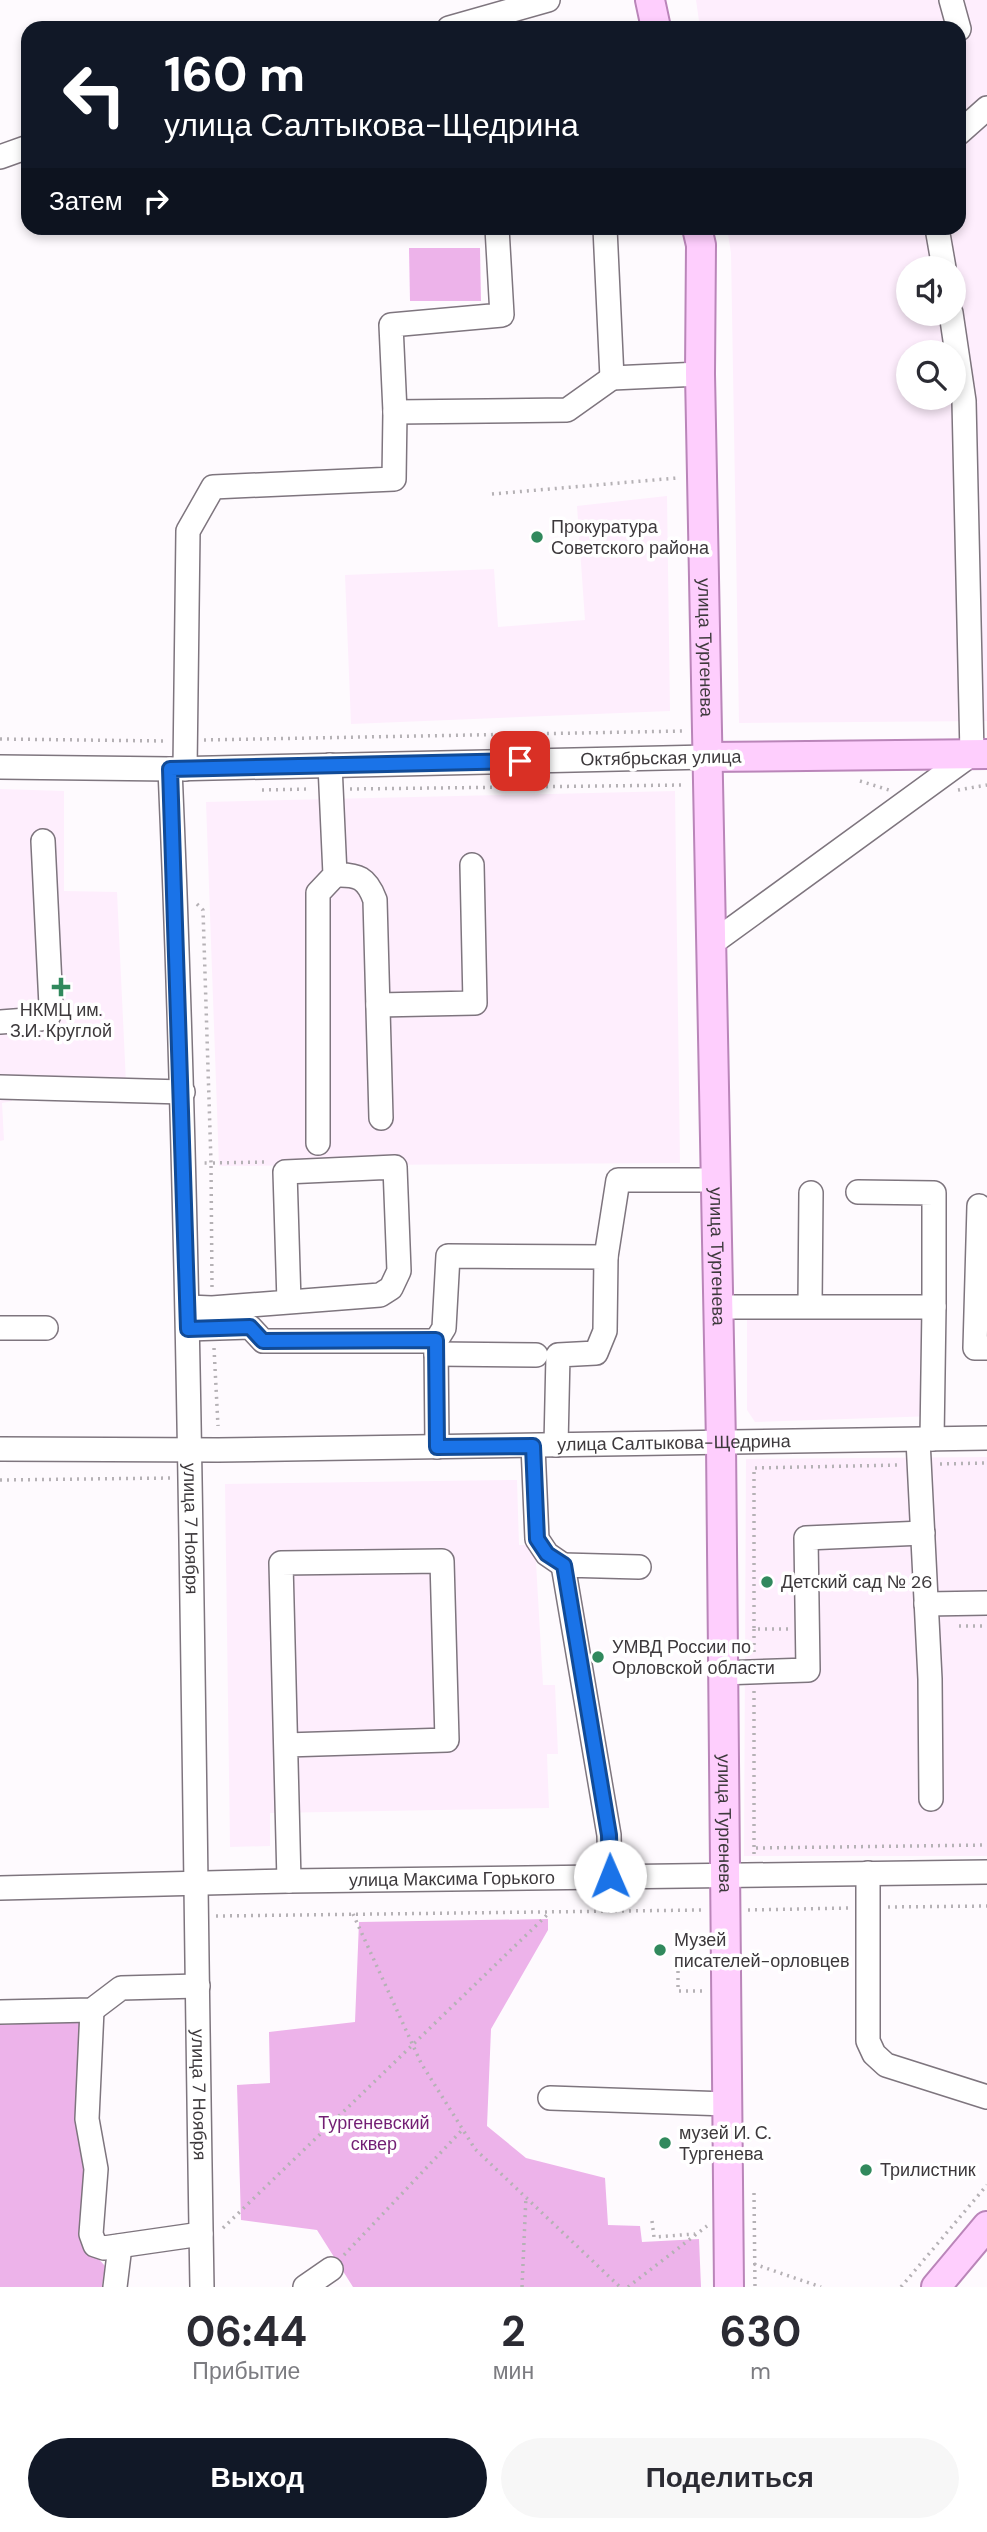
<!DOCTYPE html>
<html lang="ru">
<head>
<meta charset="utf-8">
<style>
	body { margin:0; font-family:"DM Sans",sans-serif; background:#f7f7f7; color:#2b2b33; height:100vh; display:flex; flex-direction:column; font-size:26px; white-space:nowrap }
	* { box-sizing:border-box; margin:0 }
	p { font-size:23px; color:#7c7c81 }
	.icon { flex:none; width:38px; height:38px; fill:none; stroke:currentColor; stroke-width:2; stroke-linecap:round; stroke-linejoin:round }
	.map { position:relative; height:2287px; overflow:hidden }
	.drawer { display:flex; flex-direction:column; background:#fff; flex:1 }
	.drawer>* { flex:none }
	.top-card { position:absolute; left:21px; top:21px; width:945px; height:214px; border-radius:21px; box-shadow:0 4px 10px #0003; background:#111827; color:#fff; overflow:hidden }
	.buttons { position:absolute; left:896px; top:256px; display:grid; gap:14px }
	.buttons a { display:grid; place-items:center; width:70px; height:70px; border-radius:50%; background:#fff; box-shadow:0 4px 10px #0003; font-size:35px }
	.pin { position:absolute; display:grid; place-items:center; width:60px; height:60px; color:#fff; margin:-30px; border-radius:14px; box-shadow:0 4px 10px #0006 }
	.me { position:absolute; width:77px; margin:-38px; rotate:359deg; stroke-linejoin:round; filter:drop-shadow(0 0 5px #0008) }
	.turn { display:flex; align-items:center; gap:24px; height:147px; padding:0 28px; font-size:32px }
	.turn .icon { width:91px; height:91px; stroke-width:2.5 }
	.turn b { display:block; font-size:49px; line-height:60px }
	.then { display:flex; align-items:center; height:66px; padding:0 28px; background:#0003; gap:14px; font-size:26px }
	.eta { display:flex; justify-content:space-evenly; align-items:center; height:119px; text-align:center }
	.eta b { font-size:42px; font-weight:700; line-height:49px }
	.action { display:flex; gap:14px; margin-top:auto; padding:14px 28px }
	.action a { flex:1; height:80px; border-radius:42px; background:#111827; color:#fff; font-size:28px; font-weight:700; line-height:80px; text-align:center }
	.action a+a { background:#f7f7f7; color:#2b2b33 }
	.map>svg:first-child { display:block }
</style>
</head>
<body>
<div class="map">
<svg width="987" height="2287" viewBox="0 0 987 2287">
	<rect width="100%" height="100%" fill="#fefafe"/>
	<g fill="#feeefd" fill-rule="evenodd">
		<path d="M 696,0 L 987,0 L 987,721 L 739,723 L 731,253 L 727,228 L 959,228 L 959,28 L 700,28 ZM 908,268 L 954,268 L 954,313 L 908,313 ZM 908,352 L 954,352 L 954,397 L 908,397 Z"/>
		<path d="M 667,496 L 670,711 L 351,724 L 345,575 L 494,569 L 498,627 L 585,620 L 577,506 Z"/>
		<path d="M 0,789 L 64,791 L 64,891 L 117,892 L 126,1083 L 11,1082 L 12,1101 L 2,1103 L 4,1140 L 0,1141 Z"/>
		<path d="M 675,791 L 680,1163 L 219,1166 L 206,802 Z"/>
		<path d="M 747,1303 L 937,1306 L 936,1416 L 755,1422 L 747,1410 Z"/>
		<path d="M 987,1457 L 987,1856 L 744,1856 L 746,1459 Z"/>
		<path d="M 517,1480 L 519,1545 L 535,1545 L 543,1685 L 555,1685 L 558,1754 L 547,1754 L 549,1808 L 270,1813 L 270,1846 L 230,1847 L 225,1484 Z"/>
	</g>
	<g fill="#edb3ea">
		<path d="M 409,248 L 480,248 L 481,301 L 410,301 Z"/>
		<path d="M 548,1919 L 548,1930 L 491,2029 L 487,2126 L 526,2158 L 605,2178 L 608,2225 L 640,2226 L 642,2242 L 699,2239 L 701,2287 L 353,2287 L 317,2230 L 241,2220 L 237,2085 L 270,2083 L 269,2032 L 355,2022 L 359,1922 Z"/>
		<path d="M 82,2020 L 88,2173 L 84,2243 L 105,2266 L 102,2287 L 0,2287 L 0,2025 Z"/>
	</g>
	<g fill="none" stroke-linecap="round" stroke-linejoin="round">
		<g stroke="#7e757e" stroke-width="26">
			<g id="minor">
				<path d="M 951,0 L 959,29"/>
				<path d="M 449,28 L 548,0"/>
				<path d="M 959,133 L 987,108"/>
				<path d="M 0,157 L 28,147"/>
				<path d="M 497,228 L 502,315 L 391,325 L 395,412 L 567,410 L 612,378"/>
				<path d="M 605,228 L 612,378 L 700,374"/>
				<path d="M 937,228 L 944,268"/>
				<path d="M 0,767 L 170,769 L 707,757"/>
				<path id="s1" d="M 170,769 C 192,1275 193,1781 202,2287"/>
				<path d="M 185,769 L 188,531 L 213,487 L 394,479 L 395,412"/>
				<path d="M 335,875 C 358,874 367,878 375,900 L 381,1118"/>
				<path d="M 711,944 L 972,754 L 964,401 L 951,313"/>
				<path d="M 378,1005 L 475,1003 L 472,865"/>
				<path d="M 0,1022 L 40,1019 L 49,1015 L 51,1006 L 43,841"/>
				<path d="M 0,1087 L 183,1092"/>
				<path d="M 318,1143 L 318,893 L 335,875 L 330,765"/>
				<path d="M 858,1192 L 934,1193 L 934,1307"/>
				<path d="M 979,1206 L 975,1348 L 987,1348"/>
				<path d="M 606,1257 L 618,1180 L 716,1180"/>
				<path d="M 810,1305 L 811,1193"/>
				<path d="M 188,1307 L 212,1308 L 380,1295 L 391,1288 L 399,1271 L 395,1167 L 285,1172 L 289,1302"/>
				<path d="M 718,1307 L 934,1307 L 932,1439"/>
				<path d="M 0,1328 L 46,1328"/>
				<path d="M 188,1329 L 250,1327 L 263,1341 L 436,1341 L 437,1447"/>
				<path d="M 436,1341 L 444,1328 L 448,1256 L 606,1257 L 605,1331 L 596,1353 L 558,1355 L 556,1445"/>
				<path d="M 436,1354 L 536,1355"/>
				<path d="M 918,1440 L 930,1679 L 931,1799"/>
				<path d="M 533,1446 L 537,1539 L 547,1554 L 563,1565"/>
				<path id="s2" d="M 0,1449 L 218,1450 L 987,1438"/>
				<path d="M 926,1604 L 987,1603"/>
				<path d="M 722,1673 L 808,1670 L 806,1538 L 923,1533"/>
				<path d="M 286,1745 L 447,1740 L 442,1561 L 281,1563 L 289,1881"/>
				<path d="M 868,1873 L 868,2041 L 874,2054 L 886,2065 L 987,2097"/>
				<path d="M 610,1876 L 609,1835 L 563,1565 L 639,1567"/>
				<path id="s3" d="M 0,1888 L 289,1881 L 987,1872"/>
				<path d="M 92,2010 L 87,2119 L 96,2169 L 91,2234 L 95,2245 L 104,2248 L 201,2234"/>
				<path d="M 0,2012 L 92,2010 L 121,1988 L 198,1986"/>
				<path d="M 550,2098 L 727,2104"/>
				<path d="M 115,2287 L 120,2246"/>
				<path d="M 305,2287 L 331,2269"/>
			</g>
		</g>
		<g stroke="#ba85b9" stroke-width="32">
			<g id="major">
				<path d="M 650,0 L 656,28"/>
				<path id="s4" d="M 697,228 L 701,245 L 700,374 L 721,1444 L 729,2287"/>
				<path d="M 707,757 L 987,754"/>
				<path d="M 936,2287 L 987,2226"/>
			</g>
		</g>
		<g stroke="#b5b1b5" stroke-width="3.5" stroke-dasharray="2 5" stroke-linecap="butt">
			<path d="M 492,494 L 677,478"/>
			<path d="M 0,739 L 165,741"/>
			<path d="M 204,740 L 685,731"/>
			<path d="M 860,781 L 889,790"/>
			<path d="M 350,789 L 683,785"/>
			<path d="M 262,790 L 310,789"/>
			<path d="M 958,790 L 987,785"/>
			<path d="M 197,904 L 203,910 L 211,1163 L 204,1163"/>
			<path d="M 212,1287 L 211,1163 L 268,1162"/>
			<path d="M 214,1348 L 218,1426"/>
			<path d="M 940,1464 L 987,1463"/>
			<path d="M 0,1480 L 172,1478"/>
			<path d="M 959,1626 L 987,1626"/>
			<path d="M 788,1629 L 754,1629 L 754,1468 L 901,1465"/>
			<path d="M 754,1652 L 754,1629"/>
			<path d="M 756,1848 L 987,1845"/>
			<path d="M 754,1854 L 754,1691"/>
			<path d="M 888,1907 L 987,1906"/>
			<path d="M 748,1910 L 849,1908"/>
			<path d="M 353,1914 L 421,2063 L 475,2149 L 620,2287"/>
			<path d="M 216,1916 L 702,1910"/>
			<path d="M 678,1971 L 678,1991 L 703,1991"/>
			<path d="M 754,2193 L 755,2287"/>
			<path d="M 652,2221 L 654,2237 L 695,2234"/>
			<path d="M 223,2228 L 549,1913"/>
			<path d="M 344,2255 L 463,2129"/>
			<path d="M 754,2264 L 821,2287"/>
			<path d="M 522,2287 L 526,2196"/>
			<path d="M 628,2287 L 707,2226"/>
			<path d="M 901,2287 L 987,2185"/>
		</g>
		<use href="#minor" stroke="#fff" stroke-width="23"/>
		<use href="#major" stroke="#fecefd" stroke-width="28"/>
	</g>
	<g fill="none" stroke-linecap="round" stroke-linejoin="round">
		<g stroke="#114b97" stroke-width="18">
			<path id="route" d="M 520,761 L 170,769 L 188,1329 L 250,1327 L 263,1341 L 436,1340 L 437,1447 L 533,1446 L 537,1539 L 547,1554 L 564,1565 L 609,1835 L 610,1876"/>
		</g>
		<use href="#route" stroke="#1a73e8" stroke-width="12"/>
	</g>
	<g fill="#31895d" stroke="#fff" stroke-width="2.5">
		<circle cx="537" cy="537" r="7"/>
		<path d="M57.5 976.5h7v7h7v7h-7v7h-7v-7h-7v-7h7z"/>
		<circle cx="767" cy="1582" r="7"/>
		<circle cx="598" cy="1657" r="7"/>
		<circle cx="660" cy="1950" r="7"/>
		<circle cx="665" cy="2143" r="7"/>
		<circle cx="866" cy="2170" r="7"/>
	</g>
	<g text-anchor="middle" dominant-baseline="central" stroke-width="7" stroke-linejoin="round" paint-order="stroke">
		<g font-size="18" fill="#3d393c" stroke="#fff" text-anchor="start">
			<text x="551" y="527">Прокуратура<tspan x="551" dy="21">Советского района</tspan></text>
			<text x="61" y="1010" text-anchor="middle">НКМЦ им.<tspan x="61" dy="21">З.И. Круглой</tspan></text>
			<text x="781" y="1582">Детский сад № 26</text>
			<text x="612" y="1647">УМВД России по<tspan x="612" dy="21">Орловской области</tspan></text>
			<text x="674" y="1940">Музей<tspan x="674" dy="21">писателей-орловцев</tspan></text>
			<text x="679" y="2133">музей И. С.<tspan x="679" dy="21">Тургенева</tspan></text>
			<text x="880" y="2170">Трилистник</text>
		</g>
		<g font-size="18" fill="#3d393c" stroke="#fff">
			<text stroke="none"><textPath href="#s4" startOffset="420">улица Тургенева</textPath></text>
			<text transform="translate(661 758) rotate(-1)">Октябрьская улица</text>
			<text stroke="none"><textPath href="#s4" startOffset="1029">улица Тургенева</textPath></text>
			<text stroke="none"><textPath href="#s2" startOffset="674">улица Салтыкова-Щедрина</textPath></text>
			<text stroke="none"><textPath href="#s1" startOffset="760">улица 7 Ноября</textPath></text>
			<text stroke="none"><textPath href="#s4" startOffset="1596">улица Тургенева</textPath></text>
			<text stroke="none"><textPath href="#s3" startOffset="452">улица Максима Горького</textPath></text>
			<text stroke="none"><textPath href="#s1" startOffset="1326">улица 7 Ноября</textPath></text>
		</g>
		<g font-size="18" fill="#731f74" stroke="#fff">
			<text x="374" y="2123">Тургеневский<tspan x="374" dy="21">сквер</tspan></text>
		</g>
	</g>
</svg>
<div class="buttons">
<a><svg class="icon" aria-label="sound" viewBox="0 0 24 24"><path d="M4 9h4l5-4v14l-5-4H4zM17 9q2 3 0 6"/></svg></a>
<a><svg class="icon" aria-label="search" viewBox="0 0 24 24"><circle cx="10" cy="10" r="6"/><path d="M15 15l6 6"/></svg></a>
</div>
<div class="pin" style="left:520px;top:761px;background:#d93025"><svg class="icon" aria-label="arrive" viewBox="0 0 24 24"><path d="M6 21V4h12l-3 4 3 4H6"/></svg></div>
<svg class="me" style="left:610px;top:1876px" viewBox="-20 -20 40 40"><circle r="19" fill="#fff"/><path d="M0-13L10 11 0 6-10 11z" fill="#1a73e8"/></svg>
<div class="top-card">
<div class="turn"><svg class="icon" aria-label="left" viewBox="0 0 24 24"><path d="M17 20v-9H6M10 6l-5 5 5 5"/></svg><div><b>160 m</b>улица Салтыкова-Щедрина</div></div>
<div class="then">Затем<svg class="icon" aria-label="right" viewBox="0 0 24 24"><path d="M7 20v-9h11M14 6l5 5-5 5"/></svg></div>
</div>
</div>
<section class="drawer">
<div class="eta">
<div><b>06:44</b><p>Прибытие</p></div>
<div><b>2</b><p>мин</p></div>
<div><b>630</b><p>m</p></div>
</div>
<div class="action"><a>Выход</a><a>Поделиться</a></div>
</section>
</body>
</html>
